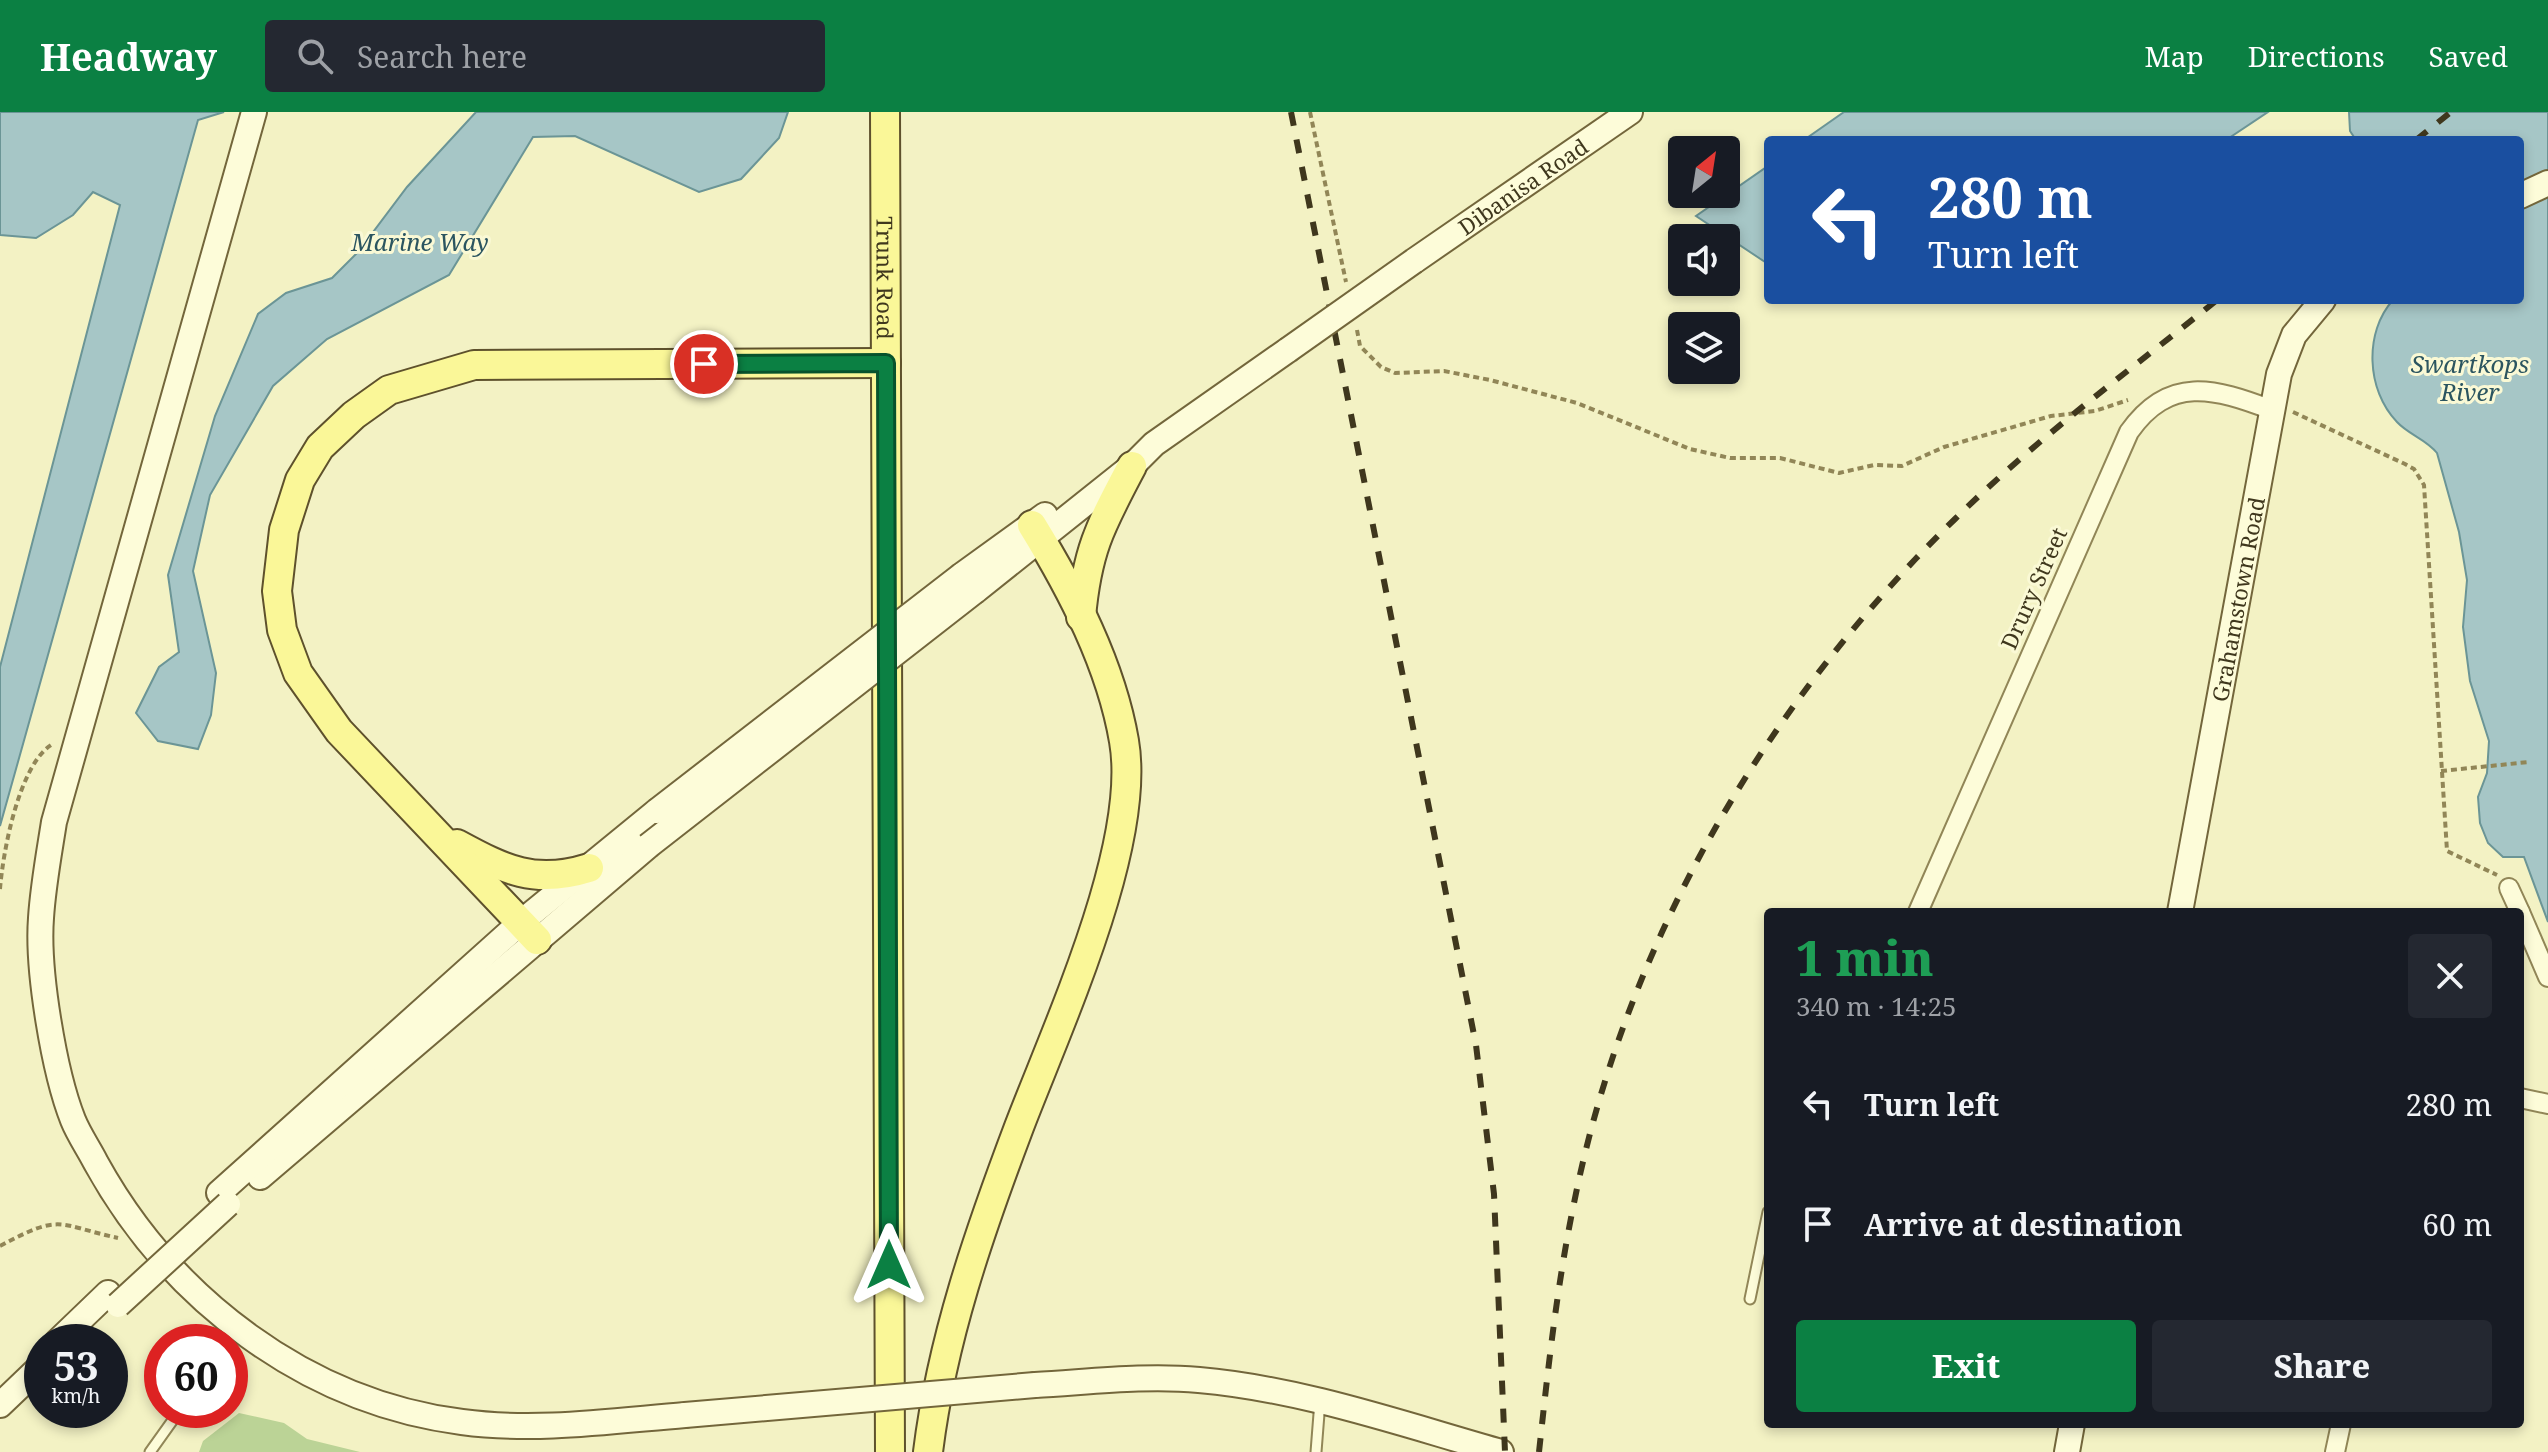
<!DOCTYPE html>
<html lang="en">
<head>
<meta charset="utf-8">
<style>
	body { margin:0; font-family:"Noto Serif",serif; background:#242831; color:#f1f3f6; height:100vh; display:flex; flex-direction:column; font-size:30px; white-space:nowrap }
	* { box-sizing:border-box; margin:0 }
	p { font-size:26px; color:#9ea1a6 }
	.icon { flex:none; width:44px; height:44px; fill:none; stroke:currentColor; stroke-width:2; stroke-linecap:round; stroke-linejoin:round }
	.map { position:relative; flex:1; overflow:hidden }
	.drawer { position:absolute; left:1764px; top:796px; width:760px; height:520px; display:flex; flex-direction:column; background:#171b24; border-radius:8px; box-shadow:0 4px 12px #0003 }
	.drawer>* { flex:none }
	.top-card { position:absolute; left:1764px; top:24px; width:760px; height:168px; border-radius:8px; box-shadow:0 4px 12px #0003; background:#1a4fa0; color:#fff; overflow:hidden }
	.needle { width:52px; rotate:30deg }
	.buttons { position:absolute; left:1668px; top:24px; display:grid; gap:16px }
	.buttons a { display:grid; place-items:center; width:72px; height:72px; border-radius:8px; background:#171b24; box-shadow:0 4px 12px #0003; font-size:40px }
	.speed { position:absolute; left:24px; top:1212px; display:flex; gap:16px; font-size:40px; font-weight:700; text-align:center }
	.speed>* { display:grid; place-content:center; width:104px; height:104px; border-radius:50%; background:#171b24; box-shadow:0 4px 12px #0003; line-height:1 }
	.speed small { font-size:20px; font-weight:400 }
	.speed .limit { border:12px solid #d22; background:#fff; color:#111 }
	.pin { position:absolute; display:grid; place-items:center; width:68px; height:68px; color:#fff; margin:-34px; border:4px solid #fff; border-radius:50%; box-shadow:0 2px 8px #0007 }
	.me { position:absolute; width:88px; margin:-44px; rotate:0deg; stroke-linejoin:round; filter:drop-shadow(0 0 6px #0008) }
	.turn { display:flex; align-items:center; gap:28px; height:168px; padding:0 32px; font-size:36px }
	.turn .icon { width:104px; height:104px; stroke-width:2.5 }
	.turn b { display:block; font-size:56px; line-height:68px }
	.round { display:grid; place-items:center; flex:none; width:84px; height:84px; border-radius:8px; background:#242831 }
	.headline { display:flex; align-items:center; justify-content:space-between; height:136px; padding:0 32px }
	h1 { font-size:48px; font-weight:800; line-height:60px; color:#1e9e55 }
	.cta { display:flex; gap:16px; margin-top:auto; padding:16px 32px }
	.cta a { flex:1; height:92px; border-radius:8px; background:#0b8043; color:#fff; font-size:32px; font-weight:800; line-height:92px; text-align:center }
	.cta a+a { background:#242831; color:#f1f3f6 }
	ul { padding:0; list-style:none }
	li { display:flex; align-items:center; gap:24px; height:120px; padding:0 32px }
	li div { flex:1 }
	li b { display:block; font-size:30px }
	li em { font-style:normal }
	header { display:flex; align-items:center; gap:48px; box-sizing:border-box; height:112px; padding:0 40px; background:#0b8043; color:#fff }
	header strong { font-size:38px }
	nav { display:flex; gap:44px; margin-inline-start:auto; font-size:28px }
	.search { width:560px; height:72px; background:#242831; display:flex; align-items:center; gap:20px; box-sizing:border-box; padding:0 28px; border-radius:8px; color:#9ea1a6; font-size:30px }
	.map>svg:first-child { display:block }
</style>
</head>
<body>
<header>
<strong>Headway</strong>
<div class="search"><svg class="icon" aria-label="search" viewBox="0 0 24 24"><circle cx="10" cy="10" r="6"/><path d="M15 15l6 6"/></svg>Search here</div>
<nav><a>Map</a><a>Directions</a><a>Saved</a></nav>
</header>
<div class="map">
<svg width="2548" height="1340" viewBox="0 0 2548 1340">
	<rect width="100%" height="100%" fill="#f3f2c4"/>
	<path fill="#bbd396" d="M 239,1301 L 284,1311 L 307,1327 L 360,1340 L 199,1340 L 203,1329 Z"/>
	<g fill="#a6c6c6" stroke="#6b9596" stroke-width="2">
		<path d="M 0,0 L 224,0 L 198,8 L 0,714 L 0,555 L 120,93 L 93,80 L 73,103 L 36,126 L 0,123 Z"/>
		<path d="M 476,0 L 788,0 L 779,26 L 741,67 L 699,80 L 575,24 L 533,25 L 449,163 L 327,227 L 273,274 L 210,383 L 193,459 L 216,561 L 211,603 L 198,637 L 158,629 L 136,601 L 159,555 L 179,540 L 168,463 L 215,304 L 258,202 L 286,181 L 332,166 L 358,140 L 407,75 Z"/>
		<path d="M 1844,0 L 2268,0 L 2226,28 L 1804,28 Z"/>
		<path d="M 2349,0 L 2548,0 L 2548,810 L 2524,745 L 2503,745 L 2488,731 L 2480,711 L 2478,685 L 2487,661 L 2489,629 L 2470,569 L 2463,515 L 2467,468 L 2459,420 L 2437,341 C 2426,327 2409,323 2397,310 C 2366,278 2364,220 2393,188 L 2520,188 L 2520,28 L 2356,28 L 2350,19 Z"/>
		<path d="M 1768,54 L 1768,152 L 1696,104 Z"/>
	</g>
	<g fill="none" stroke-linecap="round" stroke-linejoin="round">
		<g stroke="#918657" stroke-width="13">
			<g id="lane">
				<path d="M 1750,1187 L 1768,1100"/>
				<path d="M 150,1340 L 180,1298"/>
				<path d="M 1316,1340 L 1320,1289"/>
			</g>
		</g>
		<g stroke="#918657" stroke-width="22">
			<g id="street">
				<path d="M 2509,776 L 2520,800"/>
				<path d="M 1918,800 L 2129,320 C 2169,263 2214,276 2272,298"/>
				<path d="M 2520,800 L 2548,865"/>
				<path d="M 2520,986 L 2548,992"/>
				<path d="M 2335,1340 L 2341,1312"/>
			</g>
		</g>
		<g stroke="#73663b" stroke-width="28">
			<g id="secondary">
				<path d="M 254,0 L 54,710 C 49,742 43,774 41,806 C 37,858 54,960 73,1008 C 79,1023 89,1037 96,1051 C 171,1187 306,1290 462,1310 C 536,1320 612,1309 685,1303"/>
				<path d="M 2520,84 L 2548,71"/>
				<path id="s1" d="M 1414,149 L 1630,0"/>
				<path d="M 962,463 L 1045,403"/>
				<path d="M 975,479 L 1132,354 L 1154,332 L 1288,238"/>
				<path id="s2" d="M 2180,800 L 2279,262 L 2294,223 L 2323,188"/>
				<path d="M 260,1065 L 648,734"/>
				<path d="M 219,1081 L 520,811 L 657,699"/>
				<path d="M 57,1230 L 108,1181"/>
				<path d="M 1035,1273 C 1090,1270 1145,1263 1199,1268 C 1302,1277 1402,1312 1501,1340"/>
				<path d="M 0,1293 L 42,1253"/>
				<path d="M 2067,1340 L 2072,1312"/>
			</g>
		</g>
		<g stroke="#5e512c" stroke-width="32">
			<g id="primary">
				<path id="s3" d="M 885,0 L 890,1340"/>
				<path d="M 1081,505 C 1087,437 1101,413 1132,354"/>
				<path d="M 457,732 C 505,758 535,773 589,756"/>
				<path d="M 537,828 L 339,619 L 298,561 L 282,518 L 277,479 L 284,418 L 300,368 L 320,335 L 354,303 L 389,278 L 474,253 L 886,251"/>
				<path d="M 928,1340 C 942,1227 979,1121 1019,1015 C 1057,915 1142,733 1124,629 C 1111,553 1072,478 1032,413"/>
			</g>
		</g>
		<g stroke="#918657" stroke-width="4" stroke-dasharray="6 4" stroke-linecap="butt">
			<path d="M 1310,0 L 1346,170"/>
			<path d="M 1357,218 L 1360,234 L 1381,255 L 1395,261 L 1444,259 L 1490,268 L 1577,291 L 1690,337 L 1730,346 L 1780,346 L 1839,361 L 1874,353 L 1902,354 L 1944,335 L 2051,304 L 2095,299 L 2128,288"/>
			<path d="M 2293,300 L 2405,352 L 2414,357 L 2424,373 L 2447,739 L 2497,763"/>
			<path d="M 2441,659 L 2529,650"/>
			<path d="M 0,777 C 3,739 19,654 51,633"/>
			<path d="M 0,1134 C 62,1101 55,1112 118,1126"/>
		</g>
		<use href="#lane" stroke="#fdfcd9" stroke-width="9"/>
		<use href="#street" stroke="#fdfcd9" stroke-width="18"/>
		<use href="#secondary" stroke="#fdfcd9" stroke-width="24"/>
		<use href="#primary" stroke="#faf798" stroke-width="28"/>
		<g stroke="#3f371d" stroke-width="6" stroke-dasharray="14 14" stroke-linecap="butt">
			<path d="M 1291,0 L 1476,933 L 1494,1082 L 1505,1340"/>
			<path d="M 2416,28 L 2451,0"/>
			<path d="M 1539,1340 C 1548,1257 1557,1173 1574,1091 C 1626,830 1765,592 1955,407 C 2036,327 2129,259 2217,188"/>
		</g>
		<g stroke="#73663b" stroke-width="28" stroke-linecap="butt">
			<g id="secondary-bridge">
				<path d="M 1288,238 L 1414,149"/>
				<path d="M 657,699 L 962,463"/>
				<path d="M 648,734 L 975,479"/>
				<path d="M 118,1193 L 228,1092"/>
				<path d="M 685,1303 L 1035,1273"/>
			</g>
		</g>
		<use href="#secondary-bridge" stroke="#fdfcd9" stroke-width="24"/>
	</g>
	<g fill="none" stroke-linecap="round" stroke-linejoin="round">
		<g stroke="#07532c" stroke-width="20">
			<path id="route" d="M 704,252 L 886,251 L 889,1153"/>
		</g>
		<use href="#route" stroke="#0b8043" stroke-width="14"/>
	</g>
	<g text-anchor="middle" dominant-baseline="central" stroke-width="6" stroke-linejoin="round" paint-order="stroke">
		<g font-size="22" fill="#3f371d" stroke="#faf9d5">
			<text stroke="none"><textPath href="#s1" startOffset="132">Dibanisa Road</textPath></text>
			<text stroke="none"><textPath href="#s3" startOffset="166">Trunk Road</textPath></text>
			<text transform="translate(2033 476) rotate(-66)">Drury Street</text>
			<text stroke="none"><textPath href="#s2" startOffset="318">Grahamstown Road</textPath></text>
		</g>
		<g font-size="24" font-style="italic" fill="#2b5560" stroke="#faf9d5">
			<text x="420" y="129">Marine Way</text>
			<text x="2470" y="251">Swartkops<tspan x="2470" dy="28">River</tspan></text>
		</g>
	</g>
</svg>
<div class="buttons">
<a><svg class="needle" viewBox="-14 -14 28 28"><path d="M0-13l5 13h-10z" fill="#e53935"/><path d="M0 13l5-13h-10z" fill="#9ea1a6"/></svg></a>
<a><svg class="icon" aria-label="sound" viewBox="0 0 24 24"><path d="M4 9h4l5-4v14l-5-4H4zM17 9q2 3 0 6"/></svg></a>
<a><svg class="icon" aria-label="layers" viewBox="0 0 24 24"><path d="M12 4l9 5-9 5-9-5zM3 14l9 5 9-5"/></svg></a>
</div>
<div class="speed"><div>53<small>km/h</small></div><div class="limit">60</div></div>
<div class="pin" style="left:704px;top:252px;background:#d93025"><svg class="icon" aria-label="arrive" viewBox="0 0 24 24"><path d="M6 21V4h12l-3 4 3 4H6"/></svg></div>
<svg class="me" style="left:889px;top:1153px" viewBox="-20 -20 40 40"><path d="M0-17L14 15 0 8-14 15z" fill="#0b8043" stroke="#fff" stroke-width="4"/></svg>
<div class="top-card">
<div class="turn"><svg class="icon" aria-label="left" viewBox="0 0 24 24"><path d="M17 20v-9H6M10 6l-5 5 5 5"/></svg><div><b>280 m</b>Turn left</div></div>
</div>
<section class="drawer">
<div class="headline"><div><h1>1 min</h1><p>340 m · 14:25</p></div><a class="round"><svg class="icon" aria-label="close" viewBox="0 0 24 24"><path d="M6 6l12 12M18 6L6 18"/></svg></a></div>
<ul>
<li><svg class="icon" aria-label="left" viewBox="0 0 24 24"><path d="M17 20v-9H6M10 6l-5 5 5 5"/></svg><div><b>Turn left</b></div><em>280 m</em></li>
<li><svg class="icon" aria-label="arrive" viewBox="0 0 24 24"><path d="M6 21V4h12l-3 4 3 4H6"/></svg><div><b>Arrive at destination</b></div><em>60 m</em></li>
</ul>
<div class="cta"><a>Exit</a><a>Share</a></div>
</section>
</div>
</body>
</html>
